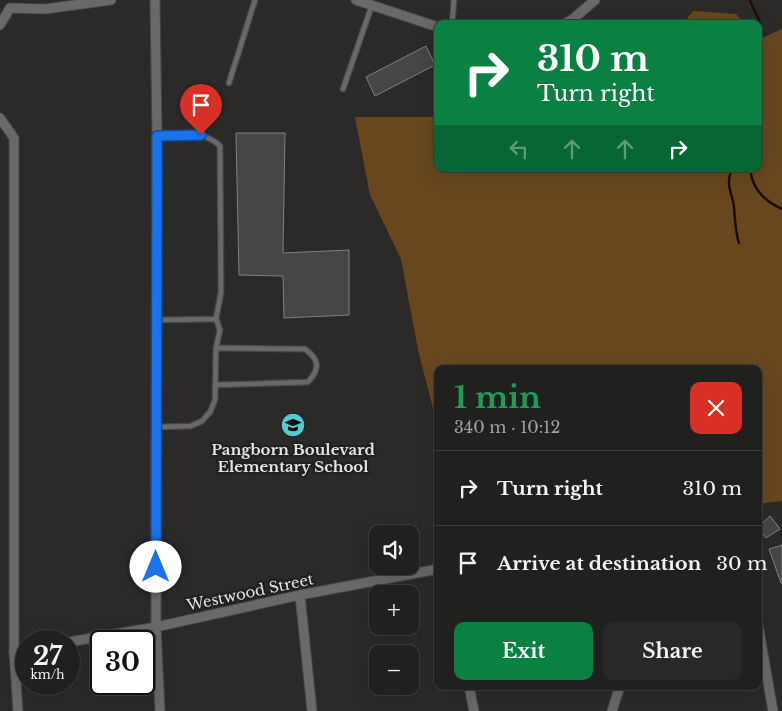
<!DOCTYPE html>
<html lang="en">
<head>
<meta charset="utf-8">
<style>
	body { margin:0; font-family:"Libre Baskerville",serif; background:#282827; color:#f1f3f6; height:100vh; display:flex; flex-direction:column; font-size:19px; white-space:nowrap }
	* { box-sizing:border-box; margin:0 }
	p { font-size:16px; color:#a2a3a4 }
	.icon { flex:none; width:28px; height:28px; fill:none; stroke:currentColor; stroke-width:2; stroke-linecap:round; stroke-linejoin:round }
	.map { position:relative; flex:1; overflow:hidden }
	.sheet { position:absolute; left:434px; top:365px; width:328px; height:325px; display:flex; flex-direction:column; background:#20201e; border-radius:10px; box-shadow:0 5px 20px #0002,0 0 0 1px #3d3e3c }
	.sheet>* { flex:none }
	.banner { position:absolute; left:434px; top:20px; width:328px; height:152px; border-radius:10px; box-shadow:0 5px 20px #0002,0 0 0 1px #3d3e3c; background:#0b8043; color:#fff; overflow:hidden }
	.tools { position:absolute; left:369px; top:525px; display:grid; gap:10px }
	.tools a { display:grid; place-items:center; width:50px; height:50px; border-radius:10px; background:#20201e; box-shadow:0 5px 20px #0002,0 0 0 1px #3d3e3c; font-size:25px }
	.speed { position:absolute; left:15px; top:630px; display:flex; gap:10px; font-size:25px; font-weight:700; text-align:center }
	.speed>* { display:grid; place-content:center; width:65px; height:65px; border-radius:50%; background:#20201e; box-shadow:0 5px 20px #0002,0 0 0 1px #3d3e3c; line-height:1 }
	.speed small { font-size:12px; font-weight:400 }
	.speed .limit { border:2px solid #111; border-radius:8px; background:#fff; color:#111 }
	.pin { position:absolute; display:grid; place-items:center; width:42px; height:42px; color:#fff; margin:-51px -21px; border-radius:50% 50% 50% 0; rotate:-45deg; box-shadow:0 0 5px #0007 }
	.pin .icon { rotate:45deg }
	.me { position:absolute; width:55px; margin:-28px; rotate:0deg; stroke-linejoin:round; filter:drop-shadow(0 0 4px #0008) }
	.turn { display:flex; align-items:center; gap:18px; height:105px; padding:0 20px; font-size:22px }
	.turn .icon { width:65px; height:65px; stroke-width:2.5 }
	.turn b { display:block; font-size:35px; line-height:42px }
	.lanes { display:flex; align-items:center; height:48px; padding:0 20px; background:#0003; justify-content:center; gap:25px; direction:ltr }
	.lanes .off { opacity:.35 }
	.round { display:grid; place-items:center; flex:none; width:52px; height:52px; border-radius:10px; background:#282827 }
	.overview { display:flex; align-items:center; justify-content:space-between; height:85px; padding:0 20px }
	h1 { font-size:30px; font-weight:800; line-height:38px; color:#1e9e55 }
	.button { display:flex; gap:10px; margin-top:auto; padding:10px 20px }
	.button a { flex:1; height:58px; border-radius:10px; background:#0b8043; color:#fff; font-size:20px; font-weight:800; line-height:58px; text-align:center }
	.button a+a { background:#282827; color:#f1f3f6 }
	ul { padding:0; list-style:none }
	li { display:flex; align-items:center; gap:15px; height:75px; padding:0 20px; border-top:1px solid #3d3e3c }
	li div { flex:1 }
	li b { display:block; font-size:19px }
	li em { font-style:normal }
	.map>svg:first-child { display:block }
</style>
</head>
<body>
<div class="map">
<svg width="782" height="711" viewBox="0 0 782 711">
	<rect width="100%" height="100%" fill="#2b2a28"/>
	<g fill="#68471f">
		<path d="M 693,11 L 736,14 L 745,24 L 683,24 Z"/>
		<path d="M 782,29 L 782,501 L 758,504 L 758,369 L 438,369 L 437,424 L 418,350 L 401,259 L 370,195 L 355,117 L 437,117 L 438,169 L 758,169 L 758,36 L 760,39 Z"/>
	</g>
	<g fill="none" stroke-linecap="round" stroke-linejoin="round">
		<g stroke="#1c0d00" stroke-width="2.5">
			<path d="M 750,0 C 755,14 767,27 758,42"/>
			<path d="M 732,169 C 725,185 732,192 734,207 C 735,219 735,231 739,243"/>
			<path d="M 750,169 C 752,188 764,201 782,209"/>
		</g>
	</g>
	<g fill="#484644" stroke="#82807e">
		<path d="M 426,46 L 435,65 L 375,96 L 366,77 Z"/>
		<path d="M 236,133 L 285,133 L 283,253 L 349,250 L 349,315 L 284,318 L 283,276 L 239,275 Z"/>
		<path d="M 770,516 L 780,529 L 766,538 L 758,529 L 758,527 Z"/>
		<path d="M 782,545 L 782,583 L 781,583 L 769,549 Z"/>
	</g>
	<g fill="none" stroke-linecap="round" stroke-linejoin="round">
		<g stroke="#4a4847" stroke-width="7">
			<g id="service">
				<path d="M 452,24 L 454,0"/>
				<path d="M 229,83 L 255,0"/>
				<path d="M 343,89 L 372,5"/>
				<path d="M 157,320 L 216,319 L 221,292 L 220,146 C 202,129 181,135 158,136"/>
				<path d="M 215,385 L 308,382 C 320,369 320,360 305,349 L 216,348"/>
				<path d="M 157,427 L 191,426 L 202,421 L 210,412 L 215,400 L 216,348 L 220,330 L 216,319"/>
			</g>
		</g>
		<g stroke="#4a4847" stroke-width="11">
			<g id="minor">
				<path d="M 155,0 L 157,136 L 156,627 L 160,711"/>
				<path d="M 356,0 L 438,27"/>
				<path d="M 564,24 L 573,19 L 595,0"/>
				<path d="M 0,25 L 10,8 L 45,9 L 111,0"/>
				<path d="M 0,118 L 14,138 L 14,652 L 18,711"/>
				<path d="M 300,595 L 312,711"/>
				<path d="M 758,625 L 773,711"/>
				<path d="M 69,642 L 156,627 L 300,595 L 438,569"/>
				<path d="M 14,652 L 26,650"/>
				<path d="M 469,686 L 474,711"/>
				<path d="M 612,711 L 620,686"/>
			</g>
		</g>
		<use href="#service" stroke="#6b6967" stroke-width="4.5"/>
		<use href="#minor" stroke="#6b6967" stroke-width="9"/>
	</g>
	<g fill="none" stroke-linecap="round" stroke-linejoin="round">
		<g stroke="#114b97" stroke-width="12">
			<path id="route" d="M 156,567 L 157,136 L 201,135"/>
		</g>
		<use href="#route" stroke="#1a73e8" stroke-width="9"/>
	</g>
	<defs>
		<g id="school-disc" transform="scale(1.25)"><circle r="9.5" fill="#51ccd3" stroke="#22201e"/><path d="M0-5L7-2L0 1L-7-2ZM-4 1L0 2.5L4 1V4Q0 6-4 4Z" fill="#111"/></g>
	</defs>
	<g fill-rule="evenodd">
		<use href="#school-disc" x="293" y="425"/>
	</g>
	<g text-anchor="middle" dominant-baseline="central" stroke-width="4.5" stroke-linejoin="round" paint-order="stroke">
		<g font-size="15" font-weight="bold" fill="#e4e3e2" stroke="#22201e">
			<text x="293" y="449">Pangborn Boulevard<tspan x="293" dy="17">Elementary School</tspan></text>
		</g>
		<g font-size="15" fill="#e4e3e2" stroke="#22201e">
			<text transform="translate(250 592) rotate(-12)">Westwood Street</text>
		</g>
	</g>
</svg>
<div class="tools">
<a><svg class="icon" aria-label="sound" viewBox="0 0 24 24"><path d="M4 9h4l5-4v14l-5-4H4zM17 9q2 3 0 6"/></svg></a>
<a>+</a>
<a>−</a>
</div>
<div class="speed"><div>27<small>km/h</small></div><div class="limit">30</div></div>
<div class="pin" style="left:201px;top:135px;background:#d93025"><svg class="icon" aria-label="arrive" viewBox="0 0 24 24"><path d="M6 21V4h12l-3 4 3 4H6"/></svg></div>
<svg class="me" style="left:156px;top:567px" viewBox="-20 -20 40 40"><circle r="19" fill="#fff"/><path d="M0-13L10 11 0 6-10 11z" fill="#1a73e8"/></svg>
<div class="banner">
<div class="turn"><svg class="icon" aria-label="right" viewBox="0 0 24 24"><path d="M7 20v-9h11M14 6l5 5-5 5"/></svg><div><b>310 m</b>Turn right</div></div>
<div class="lanes"><svg class="icon off" aria-label="left" viewBox="0 0 24 24"><path d="M17 20v-9H6M10 6l-5 5 5 5"/></svg><svg class="icon off" aria-label="ahead" viewBox="0 0 24 24"><path d="M12 20V5M6 11l6-6 6 6"/></svg><svg class="icon off" aria-label="ahead" viewBox="0 0 24 24"><path d="M12 20V5M6 11l6-6 6 6"/></svg><svg class="icon" aria-label="right" viewBox="0 0 24 24"><path d="M7 20v-9h11M14 6l5 5-5 5"/></svg></div>
</div>
<section class="sheet">
<div class="overview"><div><h1>1 min</h1><p>340 m · 10:12</p></div><a class="round" style="background:#d93025;color:#fff"><svg class="icon" aria-label="close" viewBox="0 0 24 24"><path d="M6 6l12 12M18 6L6 18"/></svg></a></div>
<ul>
<li><svg class="icon" aria-label="right" viewBox="0 0 24 24"><path d="M7 20v-9h11M14 6l5 5-5 5"/></svg><div><b>Turn right</b></div><em>310 m</em></li>
<li><svg class="icon" aria-label="arrive" viewBox="0 0 24 24"><path d="M6 21V4h12l-3 4 3 4H6"/></svg><div><b>Arrive at destination</b></div><em>30 m</em></li>
</ul>
<div class="button"><a>Exit</a><a>Share</a></div>
</section>
</div>
</body>
</html>
